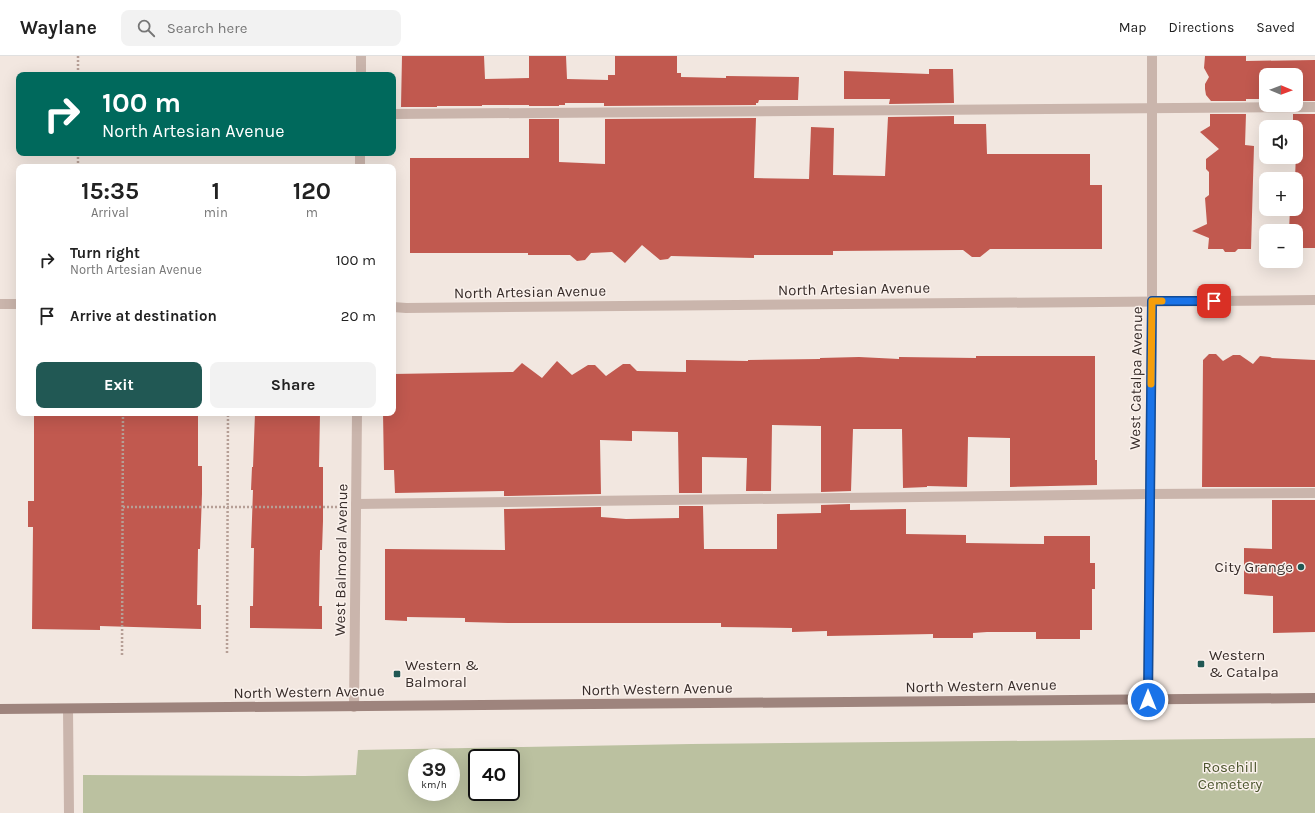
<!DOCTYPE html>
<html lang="en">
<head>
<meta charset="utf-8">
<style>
	body { margin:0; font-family:Karla,sans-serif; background:#f2f2f2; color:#222; height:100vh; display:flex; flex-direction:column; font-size:15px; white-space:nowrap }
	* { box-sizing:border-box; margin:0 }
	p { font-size:13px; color:#767676 }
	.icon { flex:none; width:22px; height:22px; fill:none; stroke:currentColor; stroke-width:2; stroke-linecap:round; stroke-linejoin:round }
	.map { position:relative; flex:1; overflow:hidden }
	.panel { position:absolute; left:16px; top:108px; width:380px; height:252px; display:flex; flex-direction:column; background:#fff; border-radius:8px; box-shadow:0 4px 16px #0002 }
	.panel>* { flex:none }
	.hud { position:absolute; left:16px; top:16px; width:380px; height:84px; border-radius:8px; box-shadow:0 4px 16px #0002; background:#00695c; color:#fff; overflow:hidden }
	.needle { width:26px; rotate:91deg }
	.buttons { position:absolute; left:1259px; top:12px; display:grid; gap:8px }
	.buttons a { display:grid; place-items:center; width:44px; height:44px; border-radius:8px; background:#fff; box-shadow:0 4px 16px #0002; font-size:20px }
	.speed { position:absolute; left:408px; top:693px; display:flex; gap:8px; font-size:20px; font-weight:700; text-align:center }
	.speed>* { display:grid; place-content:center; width:52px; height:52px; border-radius:50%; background:#fff; box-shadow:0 4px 16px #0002; line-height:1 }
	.speed small { font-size:10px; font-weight:400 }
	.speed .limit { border:2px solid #111; border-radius:6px; background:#fff; color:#111 }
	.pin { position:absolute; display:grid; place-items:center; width:34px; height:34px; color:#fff; margin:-17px; border-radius:8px; box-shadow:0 2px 6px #0006 }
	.me { position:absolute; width:44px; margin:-22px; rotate:0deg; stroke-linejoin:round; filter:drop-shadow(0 0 3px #0008) }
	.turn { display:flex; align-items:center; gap:14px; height:84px; padding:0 20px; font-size:18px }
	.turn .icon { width:52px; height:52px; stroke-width:2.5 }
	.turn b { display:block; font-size:28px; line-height:34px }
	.eta { display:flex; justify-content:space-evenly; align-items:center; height:68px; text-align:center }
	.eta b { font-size:24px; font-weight:700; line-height:28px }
	.button { display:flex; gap:8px; margin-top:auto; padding:8px 20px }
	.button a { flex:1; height:46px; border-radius:8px; background:#215854; color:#fff; font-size:16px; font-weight:700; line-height:46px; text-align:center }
	.button a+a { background:#f2f2f2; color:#222 }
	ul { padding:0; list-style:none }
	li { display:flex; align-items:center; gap:12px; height:56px; padding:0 20px }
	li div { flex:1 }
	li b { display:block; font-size:15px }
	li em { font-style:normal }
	header { display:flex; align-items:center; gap:24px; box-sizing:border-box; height:56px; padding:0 20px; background:#fff; border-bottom:1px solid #e0e0e0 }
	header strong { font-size:19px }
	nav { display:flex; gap:22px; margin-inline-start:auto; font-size:14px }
	.search { width:280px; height:36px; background:#f2f2f2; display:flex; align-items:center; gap:10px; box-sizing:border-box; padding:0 14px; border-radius:8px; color:#767676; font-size:15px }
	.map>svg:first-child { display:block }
</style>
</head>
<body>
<header>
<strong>Waylane</strong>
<div class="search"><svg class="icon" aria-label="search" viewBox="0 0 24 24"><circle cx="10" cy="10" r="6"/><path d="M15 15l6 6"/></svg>Search here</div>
<nav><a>Map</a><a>Directions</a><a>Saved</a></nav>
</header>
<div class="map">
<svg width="1315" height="757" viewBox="0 0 1315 757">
	<rect width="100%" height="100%" fill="#f2e7e0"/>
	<path fill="#bbc1a0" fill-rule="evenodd" d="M 1315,682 L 1315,757 L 83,757 L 83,719 L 305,720 L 356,719 L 358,694 L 691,688 ZM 417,702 L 451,702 L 451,736 L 417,736 ZM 477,702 L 511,702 L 511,736 L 477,736 Z"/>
	<g fill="#c1594f">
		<path d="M 402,0 L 484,0 L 485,23 L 529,22 L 529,0 L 566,0 L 567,23 L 608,24 L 608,19 L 615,19 L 615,0 L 677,0 L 677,17 L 681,17 L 681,21 L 726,22 L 726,20 L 799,21 L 798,44 L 759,44 L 758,47 L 756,47 L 756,49 L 604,50 L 604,47 L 565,47 L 565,49 L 559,49 L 559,50 L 529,50 L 529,49 L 482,49 L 482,50 L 437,50 L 437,51 L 401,51 Z"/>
		<path d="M 1205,0 L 1246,0 L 1246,5 L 1315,4 L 1315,45 L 1296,45 L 1296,19 L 1266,19 L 1266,43 L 1246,43 L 1246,45 L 1211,45 L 1206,39 L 1205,33 L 1205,28 L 1209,21 L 1204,12 Z"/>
		<path d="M 929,13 L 953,13 L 954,47 L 889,48 L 890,43 L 844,43 L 844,15 L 929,18 Z"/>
		<path d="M 1210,58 L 1246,58 L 1245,89 L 1254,90 L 1251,193 L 1238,193 L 1235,196 L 1225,196 L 1223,193 L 1208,193 L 1209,182 L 1192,175 L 1207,168 L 1205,142 L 1209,139 L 1209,116 L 1206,113 L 1206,103 L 1219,93 L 1200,76 L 1210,70 Z"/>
		<path d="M 1293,58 L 1315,58 L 1315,192 L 1296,192 L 1296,175 L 1289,175 L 1290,153 L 1296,153 L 1295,123 L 1297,71 L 1293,71 Z"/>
		<path d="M 954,60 L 954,68 L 986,68 L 987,98 L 1090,98 L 1090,129 L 1102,129 L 1102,193 L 990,193 L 980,201 L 972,201 L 963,194 L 833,195 L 833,199 L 754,199 L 754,202 L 671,200 L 668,203 L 660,204 L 642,189 L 625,207 L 612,196 L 591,197 L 585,204 L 577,205 L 570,199 L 528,199 L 528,197 L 410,197 L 410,102 L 529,102 L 529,63 L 559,63 L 559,106 L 605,108 L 605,63 L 756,62 L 754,122 L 809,123 L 811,71 L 834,72 L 833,119 L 885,120 L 888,61 Z"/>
		<path d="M 1209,298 L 1216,298 L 1223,305 L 1233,299 L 1240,299 L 1253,308 L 1260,300 L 1270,301 L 1272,302 L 1315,304 L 1315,431 L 1202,431 L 1203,304 Z"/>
		<path d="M 976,300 L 1095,300 L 1095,404 L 1097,404 L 1097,429 L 1010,431 L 1010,382 L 968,381 L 967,431 L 927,430 L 927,431 L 903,432 L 902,373 L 853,373 L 851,435 L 821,436 L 821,370 L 772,369 L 771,435 L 746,435 L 747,402 L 702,401 L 702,437 L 679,437 L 678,376 L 632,375 L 632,385 L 600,384 L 601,438 L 504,440 L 504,435 L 395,437 L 394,414 L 384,414 L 383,357 L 393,357 L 393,318 L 513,316 L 522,307 L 542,322 L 557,305 L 572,319 L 588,309 L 595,309 L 606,320 L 623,308 L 630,308 L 637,315 L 686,316 L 686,304 L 748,305 L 748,304 L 820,303 L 820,302 L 859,301 L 899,303 L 899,301 L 976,302 Z"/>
		<path d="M 34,357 L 198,357 L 198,410 L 202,410 L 202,438 L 200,493 L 198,493 L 197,549 L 201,549 L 201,573 L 100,570 L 100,574 L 32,573 L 33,471 L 28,471 L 28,445 L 34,445 Z"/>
		<path d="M 255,357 L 320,357 L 319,411 L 323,411 L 323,465 L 322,494 L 320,494 L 319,550 L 322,550 L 322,573 L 250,572 L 250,550 L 253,550 L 254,492 L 251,492 L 253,434 L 251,434 L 252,411 L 253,411 Z"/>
		<path d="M 1272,444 L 1315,444 L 1315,576 L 1273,577 L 1273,540 L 1244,538 L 1244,492 L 1272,493 Z"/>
		<path d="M 850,448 L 850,454 L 906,453 L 906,478 L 966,479 L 966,487 L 1044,488 L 1044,480 L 1090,480 L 1090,507 L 1095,507 L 1095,533 L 1092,533 L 1092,574 L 1080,574 L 1080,583 L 1036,583 L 1036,576 L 987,576 L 973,577 L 973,582 L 933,582 L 933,578 L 827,580 L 827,575 L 792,576 L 792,572 L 721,571 L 721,567 L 508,567 L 465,566 L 465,562 L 407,561 L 407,565 L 385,564 L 385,493 L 505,494 L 504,453 L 601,451 L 601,461 L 626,463 L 679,462 L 679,450 L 703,450 L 704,493 L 777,493 L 777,458 L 821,457 L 821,449 Z"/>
	</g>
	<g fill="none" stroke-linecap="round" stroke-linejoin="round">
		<g stroke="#b69f96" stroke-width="2.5" stroke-dasharray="2 2" stroke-linecap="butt">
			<path d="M 78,0 L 78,19"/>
			<path d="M 78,97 L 78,111"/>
			<path d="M 123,451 L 337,451"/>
			<path d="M 227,597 L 228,357"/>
			<path d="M 122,599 L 123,357"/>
		</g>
		<g stroke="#cab5ac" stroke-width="10">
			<path d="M 393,58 L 1315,51"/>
			<path d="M 356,448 L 1149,438 L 1315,437"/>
			<path d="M 68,653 L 69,757"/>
		</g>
		<g stroke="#cab5ac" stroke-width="10">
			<path d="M 361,19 L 361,0"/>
			<path d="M 360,111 L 360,97"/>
			<path d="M 0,248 L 19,248"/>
			<path d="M 393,251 L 406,252 L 1315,244"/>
			<path d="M 354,651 L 357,357"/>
		</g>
		<path stroke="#cab5ac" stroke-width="10" d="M 1148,644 L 1152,245 L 1152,0"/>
		<path stroke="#9e847d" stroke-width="10" d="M 0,653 L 1315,642"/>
	</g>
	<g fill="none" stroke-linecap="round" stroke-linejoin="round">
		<g stroke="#114b97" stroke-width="10">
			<path id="route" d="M 1148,644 L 1152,245 L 1214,245"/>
		</g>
		<use href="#route" stroke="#1a73e8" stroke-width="7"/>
		<path stroke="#f59e0b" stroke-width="7" d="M 1151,328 L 1152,245 L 1162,245"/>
	</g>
	<g fill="#215854" stroke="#faf1ec" stroke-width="1.5">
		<circle cx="1301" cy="511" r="4"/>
		<rect x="1197" y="604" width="8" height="8" rx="2"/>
		<rect x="393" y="614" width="8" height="8" rx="2"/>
	</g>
	<g text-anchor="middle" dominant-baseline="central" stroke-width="3" stroke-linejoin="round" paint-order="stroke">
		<g font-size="15" fill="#382d2a" stroke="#faf1ec">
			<text transform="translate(854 233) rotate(-1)">North Artesian Avenue</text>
			<text transform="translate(530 236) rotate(-1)">North Artesian Avenue</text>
			<text transform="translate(1136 322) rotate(-89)">West Catalpa Avenue</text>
			<text transform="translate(341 504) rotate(-89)">West Balmoral Avenue</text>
			<text transform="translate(981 630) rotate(-1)">North Western Avenue</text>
			<text transform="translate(657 633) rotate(-1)">North Western Avenue</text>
			<text transform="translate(309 636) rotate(-1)">North Western Avenue</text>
		</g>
		<g font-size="15" fill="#382d2a" stroke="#faf1ec" text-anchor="start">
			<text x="1293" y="511" text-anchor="end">City Grange</text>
			<text x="1209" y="599">Western<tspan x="1209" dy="17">&amp; Catalpa</tspan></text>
			<text x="405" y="609">Western &amp;<tspan x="405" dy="17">Balmoral</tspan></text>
		</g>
		<g font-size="15" fill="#4d562f" stroke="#faf1ec">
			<text x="1230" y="711">Rosehill<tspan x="1230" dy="17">Cemetery</tspan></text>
		</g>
	</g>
</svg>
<div class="buttons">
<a><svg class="needle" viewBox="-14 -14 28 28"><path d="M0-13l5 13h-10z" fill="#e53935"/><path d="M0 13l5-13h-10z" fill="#767676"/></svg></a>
<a><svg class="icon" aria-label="sound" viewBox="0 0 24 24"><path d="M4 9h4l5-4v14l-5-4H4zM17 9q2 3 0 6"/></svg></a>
<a>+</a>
<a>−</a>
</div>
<div class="speed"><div>39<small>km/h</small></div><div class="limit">40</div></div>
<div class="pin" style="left:1214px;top:245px;background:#d93025"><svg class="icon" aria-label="arrive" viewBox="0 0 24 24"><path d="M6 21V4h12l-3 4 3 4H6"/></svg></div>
<svg class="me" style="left:1148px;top:644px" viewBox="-20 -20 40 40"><circle r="17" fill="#1a73e8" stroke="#fff" stroke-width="3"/><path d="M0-11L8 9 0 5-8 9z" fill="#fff"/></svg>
<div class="hud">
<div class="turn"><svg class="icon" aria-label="right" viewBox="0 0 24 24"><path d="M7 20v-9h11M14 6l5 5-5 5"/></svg><div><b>100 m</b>North Artesian Avenue</div></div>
</div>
<section class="panel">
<div class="eta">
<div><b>15:35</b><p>Arrival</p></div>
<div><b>1</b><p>min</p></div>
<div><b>120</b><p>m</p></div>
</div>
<ul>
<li><svg class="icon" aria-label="right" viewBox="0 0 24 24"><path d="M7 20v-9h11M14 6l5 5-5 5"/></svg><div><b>Turn right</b><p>North Artesian Avenue</p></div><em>100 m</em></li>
<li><svg class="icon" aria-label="arrive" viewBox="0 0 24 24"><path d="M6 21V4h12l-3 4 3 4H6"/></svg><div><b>Arrive at destination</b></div><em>20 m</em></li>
</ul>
<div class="button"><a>Exit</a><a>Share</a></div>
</section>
</div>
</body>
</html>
